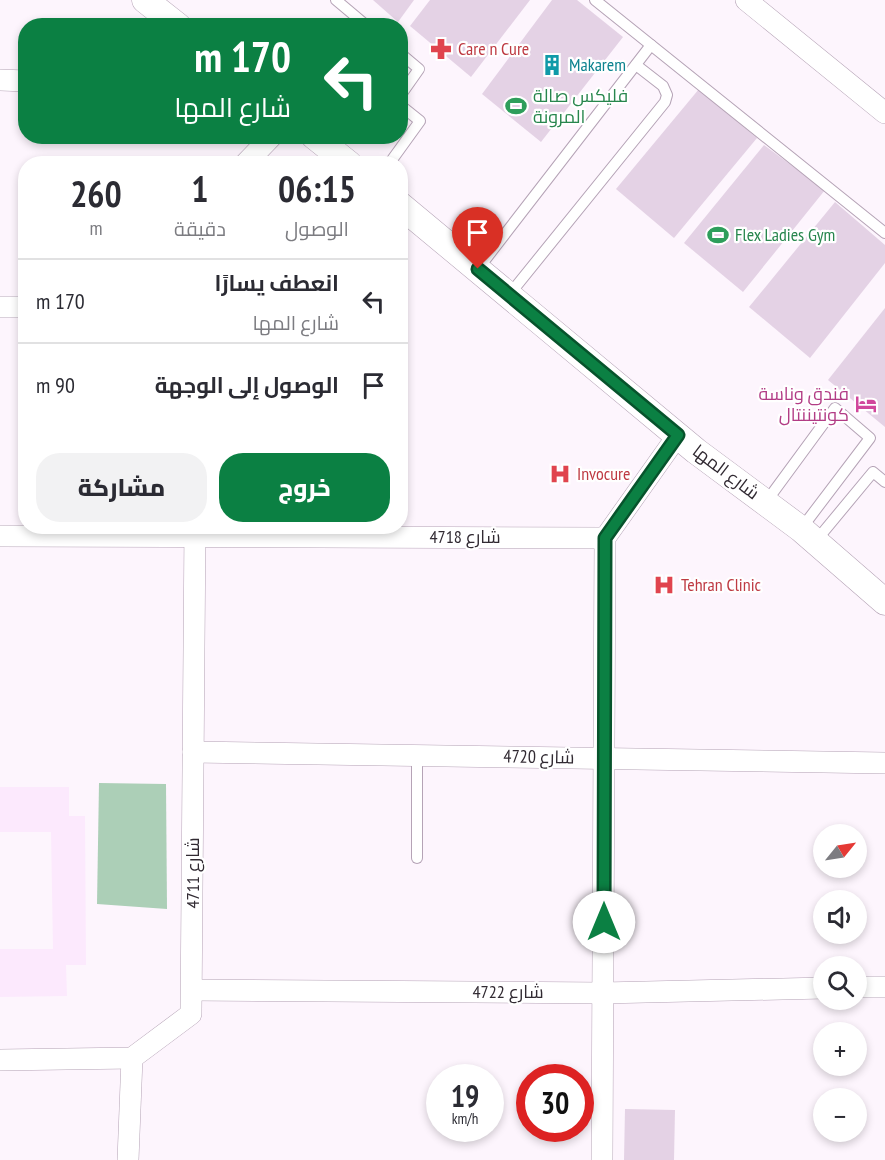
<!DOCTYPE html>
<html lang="ar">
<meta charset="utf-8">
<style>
body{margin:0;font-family:"PT Sans Narrow",Cairo,sans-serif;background:#f2f2f3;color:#2b2b33;direction:rtl;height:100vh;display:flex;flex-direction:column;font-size:22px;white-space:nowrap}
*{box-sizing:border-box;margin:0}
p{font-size:20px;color:#7c7c81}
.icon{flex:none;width:33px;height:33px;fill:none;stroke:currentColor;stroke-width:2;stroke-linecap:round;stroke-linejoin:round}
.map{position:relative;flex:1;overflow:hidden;direction:ltr}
.panel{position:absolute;left:18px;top:156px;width:390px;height:378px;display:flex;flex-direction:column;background:#fff;border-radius:24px;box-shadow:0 3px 9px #0003;direction:rtl}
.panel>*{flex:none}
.guide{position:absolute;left:18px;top:18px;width:390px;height:126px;border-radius:24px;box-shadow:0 3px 9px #0003;direction:rtl;background:#0b8043;color:#fff;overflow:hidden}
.needle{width:39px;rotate:60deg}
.fabs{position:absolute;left:813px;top:824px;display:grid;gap:12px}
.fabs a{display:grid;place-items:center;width:54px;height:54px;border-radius:50%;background:#fff;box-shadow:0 3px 9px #0003;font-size:30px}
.speed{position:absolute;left:426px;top:1064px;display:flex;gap:12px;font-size:30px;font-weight:700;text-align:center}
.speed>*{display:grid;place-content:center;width:78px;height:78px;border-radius:50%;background:#fff;box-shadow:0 3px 9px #0003;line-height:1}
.speed small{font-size:15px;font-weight:400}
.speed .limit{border:9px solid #d22;background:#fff;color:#111}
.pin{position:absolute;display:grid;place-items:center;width:51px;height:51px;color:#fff;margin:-62px -26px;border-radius:50% 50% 50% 0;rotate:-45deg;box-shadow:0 0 6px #0007}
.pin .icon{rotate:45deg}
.me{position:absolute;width:66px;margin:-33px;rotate:0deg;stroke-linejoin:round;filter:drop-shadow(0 0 4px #0008)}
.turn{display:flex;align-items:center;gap:21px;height:126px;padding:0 18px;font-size:27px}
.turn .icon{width:78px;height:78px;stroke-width:2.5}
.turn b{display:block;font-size:42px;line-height:51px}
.eta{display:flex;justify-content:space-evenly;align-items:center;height:102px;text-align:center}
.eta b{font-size:36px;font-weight:800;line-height:42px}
.primary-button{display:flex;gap:12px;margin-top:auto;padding:12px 18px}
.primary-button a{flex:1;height:69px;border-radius:24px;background:#0b8043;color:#fff;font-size:24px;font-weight:800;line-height:69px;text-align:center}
.primary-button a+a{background:#f2f2f3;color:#2b2b33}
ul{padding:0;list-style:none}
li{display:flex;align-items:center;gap:18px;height:84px;padding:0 18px;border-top:2px solid #e1e1e2}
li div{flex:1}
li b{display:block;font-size:22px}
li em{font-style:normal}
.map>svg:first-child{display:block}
.built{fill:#fce9fd}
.green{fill:#accfb7}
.building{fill:#e4d2e5}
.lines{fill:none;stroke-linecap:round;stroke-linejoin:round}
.service-casing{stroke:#b5a3b6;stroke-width:12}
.minor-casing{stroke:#b5a3b6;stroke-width:22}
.tertiary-casing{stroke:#b5a3b6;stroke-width:27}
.service{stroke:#fff;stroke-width:10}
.minor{stroke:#fff;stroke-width:21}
.tertiary{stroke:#fff;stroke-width:26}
.route-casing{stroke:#07532c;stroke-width:15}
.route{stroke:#0b8043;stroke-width:10}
.labels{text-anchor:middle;stroke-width:4.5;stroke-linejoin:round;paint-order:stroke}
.health-label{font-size:18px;fill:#be3a42;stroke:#fff;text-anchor:start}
.culture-label{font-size:18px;fill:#0d838f;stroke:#fff;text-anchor:start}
.leisure-label{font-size:18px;fill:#27864d;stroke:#fff;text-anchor:start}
.hotel-label{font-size:18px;fill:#b23c85;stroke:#fff;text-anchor:end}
.street-label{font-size:18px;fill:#312a32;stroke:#fff}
</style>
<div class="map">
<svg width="885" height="1160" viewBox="0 0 885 1160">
<rect width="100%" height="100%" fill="#fdf5fd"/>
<polygon class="built" points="0,787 69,787 69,816 85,816 86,965 66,965 67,996 0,997 0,949 53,949 51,832 0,832"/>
<polygon class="green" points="99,783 166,784 167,909 97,904"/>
<g class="building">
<polygon points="373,0 414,0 398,22"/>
<polygon points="430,0 530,0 471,77 410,26"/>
<polygon points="552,0 577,0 623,37 541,142 482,94"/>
<polygon points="699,89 757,138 674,238 616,189"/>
<polygon points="764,145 825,190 743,292 684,243"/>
<polygon points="835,202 885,245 885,263 810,358 749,307"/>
<polygon points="885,308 885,427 828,380"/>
<polygon points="625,1109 675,1110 674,1160 624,1160"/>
</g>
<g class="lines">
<defs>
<g id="service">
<polyline points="336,0 367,26"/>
<polyline points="595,0 885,233"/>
<polyline points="400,53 419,69 400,96"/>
<polyline points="389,164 420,121 400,105"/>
<polyline points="478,269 651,45"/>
<polyline points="509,295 665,102 667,95 663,86 636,65"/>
<polyline points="766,502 835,408 870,438 801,529"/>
<polyline points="815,542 873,472 885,482"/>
<polyline points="417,858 417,755"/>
</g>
<g id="minor">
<polyline points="746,0 885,113"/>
<polyline points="0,80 26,81"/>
<polyline points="245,164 272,136"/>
<polyline points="0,307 26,307"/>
<polyline points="0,536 605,538"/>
<polyline points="193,752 885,763"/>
<polyline points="856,987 885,987"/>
<polyline points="192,990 603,993 824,988"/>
<polyline points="0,1060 132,1058 191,1014 195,526"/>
<polyline points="128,1160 132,1058"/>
<polyline points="602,1160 605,538 678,435"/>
</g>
<g id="tertiary">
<polyline points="145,0 178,26"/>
<polyline points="314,136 349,164"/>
<polyline points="400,205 696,451 801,529 885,602"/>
</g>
</defs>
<use href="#service" class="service-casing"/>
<use href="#minor" class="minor-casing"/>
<use href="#tertiary" class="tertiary-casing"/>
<use href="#service" class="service"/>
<use href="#minor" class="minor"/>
<use href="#tertiary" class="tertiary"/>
</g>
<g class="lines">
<defs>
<polyline id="route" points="478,269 678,435 605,538 604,922"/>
</defs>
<use href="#route" class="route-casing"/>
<use href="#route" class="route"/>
</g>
<defs>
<symbol id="pharmacy-bare" viewBox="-9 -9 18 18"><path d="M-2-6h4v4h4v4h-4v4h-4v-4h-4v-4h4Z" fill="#e0444e" stroke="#fff" stroke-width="2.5" paint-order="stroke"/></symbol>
<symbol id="building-bare" viewBox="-9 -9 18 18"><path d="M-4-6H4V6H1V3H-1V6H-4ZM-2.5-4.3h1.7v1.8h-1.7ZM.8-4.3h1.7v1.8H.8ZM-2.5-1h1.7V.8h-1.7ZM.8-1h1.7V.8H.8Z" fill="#0f9aa8" stroke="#fff" stroke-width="2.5" paint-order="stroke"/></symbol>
<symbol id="stadium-bare" viewBox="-9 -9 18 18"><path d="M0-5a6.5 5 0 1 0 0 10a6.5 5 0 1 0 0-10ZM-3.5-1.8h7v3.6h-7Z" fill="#2e9e5b" stroke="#fff" stroke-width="2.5" paint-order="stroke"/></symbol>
<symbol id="hotel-bare" viewBox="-9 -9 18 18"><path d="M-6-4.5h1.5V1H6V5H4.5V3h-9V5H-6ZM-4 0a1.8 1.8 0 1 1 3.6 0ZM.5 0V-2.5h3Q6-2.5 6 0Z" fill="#d1479c" stroke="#fff" stroke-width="2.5" paint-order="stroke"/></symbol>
<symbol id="hospital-bare" viewBox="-9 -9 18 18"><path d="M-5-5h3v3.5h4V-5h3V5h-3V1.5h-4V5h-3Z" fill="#e0444e" stroke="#fff" stroke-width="2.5" paint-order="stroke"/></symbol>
</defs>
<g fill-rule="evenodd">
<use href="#pharmacy-bare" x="426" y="34" width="30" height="30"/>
<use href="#building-bare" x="537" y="50" width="30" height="30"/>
<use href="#stadium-bare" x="501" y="91" width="30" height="30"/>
<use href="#stadium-bare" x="703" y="220" width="30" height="30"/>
<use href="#hotel-bare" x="851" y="389" width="30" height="30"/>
<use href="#hospital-bare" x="545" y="459" width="30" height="30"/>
<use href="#hospital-bare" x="649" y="570" width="30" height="30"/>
</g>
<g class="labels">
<g class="health-label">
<text x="458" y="55">Care n Cure</text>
<text x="577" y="480">Invocure</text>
<text x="681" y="591">Tehran Clinic</text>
</g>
<g class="culture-label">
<text x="569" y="71">Makarem</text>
</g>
<g class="leisure-label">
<text x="533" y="102">فليكس صالة<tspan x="533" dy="21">المرونة</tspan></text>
<text x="735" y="241">Flex Ladies Gym</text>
</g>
<g class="hotel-label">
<text x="849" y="400">فندق وناسة<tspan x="849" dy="21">كونتيننتال</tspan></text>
</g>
<g class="street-label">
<text transform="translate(726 472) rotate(37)" y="6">شارع المها</text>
<text x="465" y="543">4718 شارع</text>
<text transform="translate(539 757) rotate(1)" y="6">4720 شارع</text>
<text transform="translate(193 873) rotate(-90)" y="6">4711 شارع</text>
<text x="508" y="998">شارع 4722</text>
</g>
</g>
</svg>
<div class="fabs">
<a><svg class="needle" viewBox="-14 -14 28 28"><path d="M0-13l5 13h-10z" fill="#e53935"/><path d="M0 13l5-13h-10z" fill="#7c7c81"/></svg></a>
<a><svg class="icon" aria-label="sound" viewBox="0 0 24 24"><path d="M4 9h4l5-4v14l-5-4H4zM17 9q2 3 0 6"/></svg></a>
<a><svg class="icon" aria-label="search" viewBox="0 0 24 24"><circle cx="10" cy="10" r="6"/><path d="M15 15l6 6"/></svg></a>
<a>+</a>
<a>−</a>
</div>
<div class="speed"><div>19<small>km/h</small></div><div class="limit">30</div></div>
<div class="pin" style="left:478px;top:269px;background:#d93025"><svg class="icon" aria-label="arrive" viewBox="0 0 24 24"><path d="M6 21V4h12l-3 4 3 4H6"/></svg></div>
<svg class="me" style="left:604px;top:922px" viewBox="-20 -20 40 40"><circle r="19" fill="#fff"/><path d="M0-13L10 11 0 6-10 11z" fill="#0b8043"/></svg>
<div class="guide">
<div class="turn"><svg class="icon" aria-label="left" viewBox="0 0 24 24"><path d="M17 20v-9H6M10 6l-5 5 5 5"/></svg><div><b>170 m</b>شارع المها</div></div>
</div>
<section class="panel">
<div class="eta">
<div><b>06:15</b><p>الوصول</p></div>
<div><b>1</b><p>دقيقة</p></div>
<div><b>260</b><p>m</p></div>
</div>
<ul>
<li><svg class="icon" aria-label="left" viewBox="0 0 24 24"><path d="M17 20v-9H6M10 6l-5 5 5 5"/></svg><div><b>انعطف يسارًا</b><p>شارع المها</p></div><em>170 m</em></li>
<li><svg class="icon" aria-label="arrive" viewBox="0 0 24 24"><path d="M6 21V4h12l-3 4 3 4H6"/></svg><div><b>الوصول إلى الوجهة</b></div><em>90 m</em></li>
</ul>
<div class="primary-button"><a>خروج</a><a>مشاركة</a></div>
</section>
</div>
